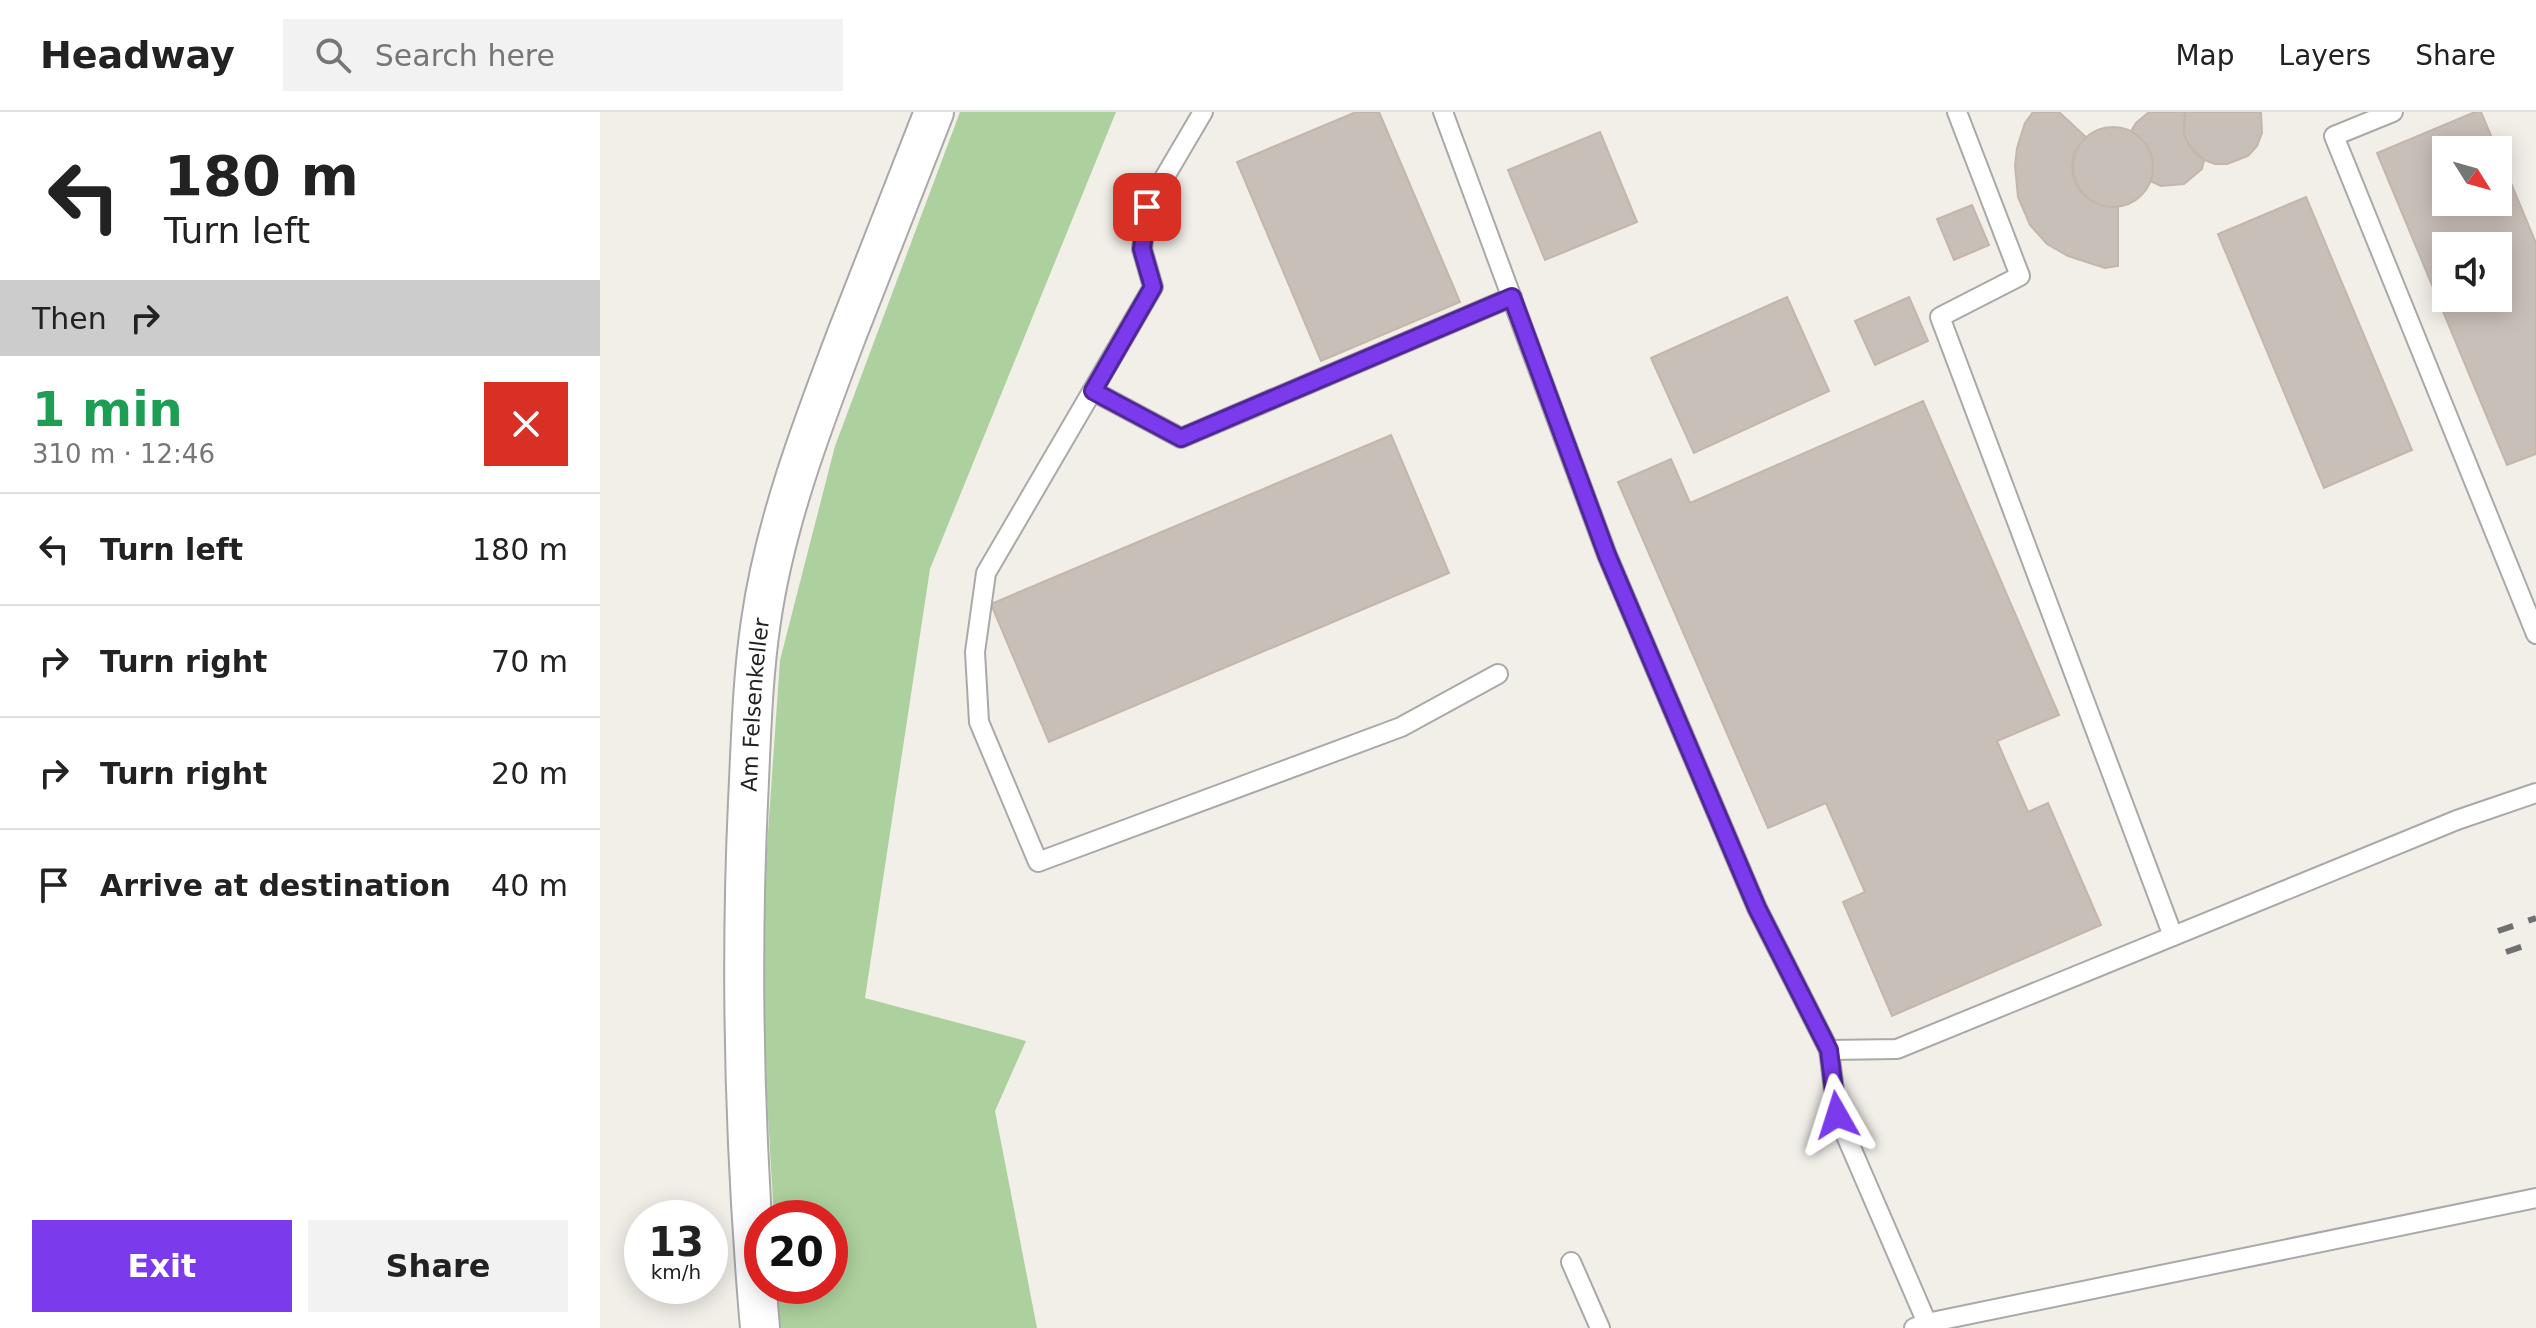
<!DOCTYPE html>
<meta charset="utf-8">
<style>
body{margin:0;font-family:"DejaVu Sans",sans-serif;background:#f2f2f2;color:#222;height:100vh;display:flex;flex-direction:column;font-size:30px;white-space:nowrap}
*{box-sizing:border-box;margin:0}
p{font-size:26px;color:#767676}
.icon{flex:none;width:44px;height:44px;fill:none;stroke:currentColor;stroke-width:2;stroke-linecap:round;stroke-linejoin:round}
.map{position:relative;flex:1;overflow:hidden}
.side{display:flex;flex-direction:column;background:#fff;width:600px}
.side>*{flex:none}
.hud{background:#fff;color:#222;overflow:hidden}
.needle{width:52px;rotate:127deg}
.buttons{position:absolute;left:1832px;top:24px;display:grid;gap:16px}
.buttons a{display:grid;place-items:center;width:80px;height:80px;border-radius:0px;background:#fff;box-shadow:0 4px 20px #0003;font-size:40px}
.speed{position:absolute;left:24px;top:1088px;display:flex;gap:16px;font-size:40px;font-weight:700;text-align:center}
.speed>*{display:grid;place-content:center;width:104px;height:104px;border-radius:50%;background:#fff;box-shadow:0 4px 20px #0003;line-height:1}
.speed small{font-size:20px;font-weight:400}
.speed .limit{border:12px solid #d22;background:#fff;color:#111}
.pin{position:absolute;display:grid;place-items:center;width:68px;height:68px;color:#fff;margin:-34px;border-radius:16px;box-shadow:0 4px 12px #0006}
.me{position:absolute;width:88px;margin:-44px;rotate:354deg;stroke-linejoin:round;filter:drop-shadow(0 0 6px #0008)}
.turn{display:flex;align-items:center;gap:28px;height:168px;padding:0 32px;font-size:36px}
.turn .icon{width:104px;height:104px;stroke-width:2.5}
.turn b{display:block;font-size:56px;line-height:68px}
.then{display:flex;align-items:center;height:76px;padding:0 32px;background:#0003;gap:16px;font-size:30px}
.round{display:grid;place-items:center;flex:none;width:84px;height:84px;border-radius:0px;background:#f2f2f2}
.head{display:flex;align-items:center;justify-content:space-between;height:136px;padding:0 32px}
h1{font-size:48px;font-weight:800;line-height:60px;color:#1e9e55}
.action{display:flex;gap:16px;margin-top:auto;padding:16px 32px}
.action a{flex:1;height:92px;border-radius:0px;background:#7c3aed;color:#fff;font-size:32px;font-weight:800;line-height:92px;text-align:center}
.action a+a{background:#f2f2f2;color:#222}
ul{padding:0;list-style:none}
li{display:flex;align-items:center;gap:24px;height:112px;padding:0 32px;border-top:2px solid #e0e0e0}
li div{flex:1}
li b{display:block;font-size:30px}
li em{font-style:normal}
header{display:flex;align-items:center;gap:48px;box-sizing:border-box;height:112px;padding:0 40px;background:#fff;border-bottom:2px solid #e0e0e0}
header strong{font-size:38px}
nav{display:flex;gap:44px;margin-inline-start:auto;font-size:28px}
.search{width:560px;height:72px;background:#f2f2f2;display:flex;align-items:center;gap:20px;box-sizing:border-box;padding:0 28px;border-radius:0px;color:#767676;font-size:30px}
main{display:flex;flex:1;min-height:0}
.map>svg:first-child{display:block}
.forest{fill:#add19e}
.building{fill:#c7bfb8;stroke:#c4b6ab;stroke-width:2;fill-rule:evenodd}
.lines{fill:none;stroke-linecap:round;stroke-linejoin:round}
.service-casing{stroke:#a9a9a9;stroke-width:22}
.minor-casing{stroke:#a9a9a9;stroke-width:42}
.service{stroke:#fff;stroke-width:18}
.minor{stroke:#fff;stroke-width:38}
.rail{stroke:#707070;stroke-width:6;stroke-dasharray:16 16;stroke-linecap:butt}
.route-casing{stroke:#51269a;stroke-width:20}
.route{stroke:#7c3aed;stroke-width:14}
.labels{text-anchor:middle;stroke-width:6;stroke-linejoin:round;paint-order:stroke}
.street-label{font-size:22px;fill:#222;stroke:#fff}
</style>
<header>
<strong>Headway</strong>
<div class="search"><svg class="icon" aria-label="search" viewBox="0 0 24 24"><circle cx="10" cy="10" r="6"/><path d="M15 15l6 6"/></svg>Search here</div>
<nav><a>Map</a><a>Layers</a><a>Share</a></nav>
</header>
<main>
<section class="side">
<div class="hud">
<div class="turn"><svg class="icon" aria-label="left" viewBox="0 0 24 24"><path d="M17 20v-9H6M10 6l-5 5 5 5"/></svg><div><b>180 m</b>Turn left</div></div>
<div class="then">Then<svg class="icon" aria-label="right" viewBox="0 0 24 24"><path d="M7 20v-9h11M14 6l5 5-5 5"/></svg></div>
</div>
<div class="head"><div><h1>1 min</h1><p>310 m · 12:46</p></div><a class="round" style="background:#d93025;color:#fff"><svg class="icon" aria-label="close" viewBox="0 0 24 24"><path d="M6 6l12 12M18 6L6 18"/></svg></a></div>
<ul>
<li><svg class="icon" aria-label="left" viewBox="0 0 24 24"><path d="M17 20v-9H6M10 6l-5 5 5 5"/></svg><div><b>Turn left</b></div><em>180 m</em></li>
<li><svg class="icon" aria-label="right" viewBox="0 0 24 24"><path d="M7 20v-9h11M14 6l5 5-5 5"/></svg><div><b>Turn right</b></div><em>70 m</em></li>
<li><svg class="icon" aria-label="right" viewBox="0 0 24 24"><path d="M7 20v-9h11M14 6l5 5-5 5"/></svg><div><b>Turn right</b></div><em>20 m</em></li>
<li><svg class="icon" aria-label="arrive" viewBox="0 0 24 24"><path d="M6 21V4h12l-3 4 3 4H6"/></svg><div><b>Arrive at destination</b></div><em>40 m</em></li>
</ul>
<div class="action"><a>Exit</a><a>Share</a></div>
</section>
<div class="map">
<svg width="1936" height="1216" viewBox="0 0 1936 1216">
<rect width="100%" height="100%" fill="#f2efe9"/>
<polygon class="forest" points="360,0 516,0 330,457 265,886 426,929 395,999 437,1216 180,1216 178,1174 230,1174 230,1106 174,1106 159,850 180,548 235,334"/>
<g class="building">
<polygon points="756,0 779,0 860,190 721,249 637,50"/>
<polygon points="1433,0 1459,0 1486,25 1474,41 1472,55 1474,68 1481,80 1491,89 1504,94 1518,95 1518,154 1505,156 1468,144 1447,132 1430,113 1418,85 1415,54 1417,36 1425,11"/>
<polygon points="1549,0 1585,0 1584,21 1595,41 1604,48 1602,57 1584,72 1561,74 1550,69 1553,55 1548,35 1531,19 1536,11"/>
<polygon points="1585,0 1661,0 1662,21 1657,34 1648,44 1627,52 1615,52 1604,48 1588,32 1584,21"/>
<path d="M1875 0H1881L1897 38H1846V90H1898V40L1936 131V342L1907 353 1777 41ZM1846 134H1898V186H1846Z"/>
<circle cx="1513" cy="55" r="40"/>
<polygon points="1000,20 1037,110 945,148 908,58"/>
<polygon points="1706,85 1812,338 1724,376 1618,122"/>
<polygon points="1372,93 1389,133 1354,148 1337,107"/>
<polygon points="1187,185 1229,279 1094,341 1051,246"/>
<polygon points="1309,185 1328,229 1275,253 1255,209"/>
<polygon points="1323,289 1459,603 1397,629 1428,700 1448,691 1501,813 1292,904 1243,790 1265,780 1226,691 1168,716 1018,370 1071,347 1090,391"/>
<polygon points="791,323 849,461 449,630 391,492"/>
</g>
<g class="lines">
<defs>
<g id="service">
<polyline points="603,0 547,95 542,137 553,175 386,461 375,540 379,610 438,750 801,615 898,562"/>
<polyline points="843,0 1007,443 1157,796 1229,938 1237,1003 1327,1211 1314,1216"/>
<polyline points="1357,0 1420,164 1340,205 1573,824"/>
<polyline points="1793,0 1734,24 1936,522"/>
<polyline points="493,279 581,326 912,185"/>
<polyline points="1229,938 1297,937 1857,708 1936,681"/>
<polyline points="971,1150 1000,1216"/>
<polyline points="1327,1211 1936,1086"/>
</g>
<g id="minor">
<path id="s1" d="M160 1216C145 1042 140 865 148 690 151 630 152 569 161 509 175 411 212 314 247 222 276 148 305 74 334 0"/>
</g>
</defs>
<use href="#service" class="service-casing"/>
<use href="#minor" class="minor-casing"/>
<use href="#service" class="service"/>
<use href="#minor" class="minor"/>
<g class="rail">
<polyline points="1898,819 1936,806"/>
<polyline points="1906,840 1936,830"/>
</g>
</g>
<g class="lines">
<defs>
<polyline id="route" points="547,95 542,137 553,175 493,279 581,326 912,185 1007,443 1157,796 1229,938 1237,1003"/>
</defs>
<use href="#route" class="route-casing"/>
<use href="#route" class="route"/>
</g>
<g class="labels">
<g class="street-label">
<text dy="8" stroke="none"><textPath href="#s1" startOffset="624">Am Felsenkeller</textPath></text>
</g>
</g>
</svg>
<div class="buttons">
<a><svg class="needle" viewBox="-14 -14 28 28"><path d="M0-13l5 13h-10z" fill="#e53935"/><path d="M0 13l5-13h-10z" fill="#767676"/></svg></a>
<a><svg class="icon" aria-label="sound" viewBox="0 0 24 24"><path d="M4 9h4l5-4v14l-5-4H4zM17 9q2 3 0 6"/></svg></a>
</div>
<div class="speed"><div>13<small>km/h</small></div><div class="limit">20</div></div>
<div class="pin" style="left:547px;top:95px;background:#d93025"><svg class="icon" aria-label="arrive" viewBox="0 0 24 24"><path d="M6 21V4h12l-3 4 3 4H6"/></svg></div>
<svg class="me" style="left:1237px;top:1003px" viewBox="-20 -20 40 40"><path d="M0-17L14 15 0 8-14 15z" fill="#7c3aed" stroke="#fff" stroke-width="4"/></svg>
</div>
</main>
